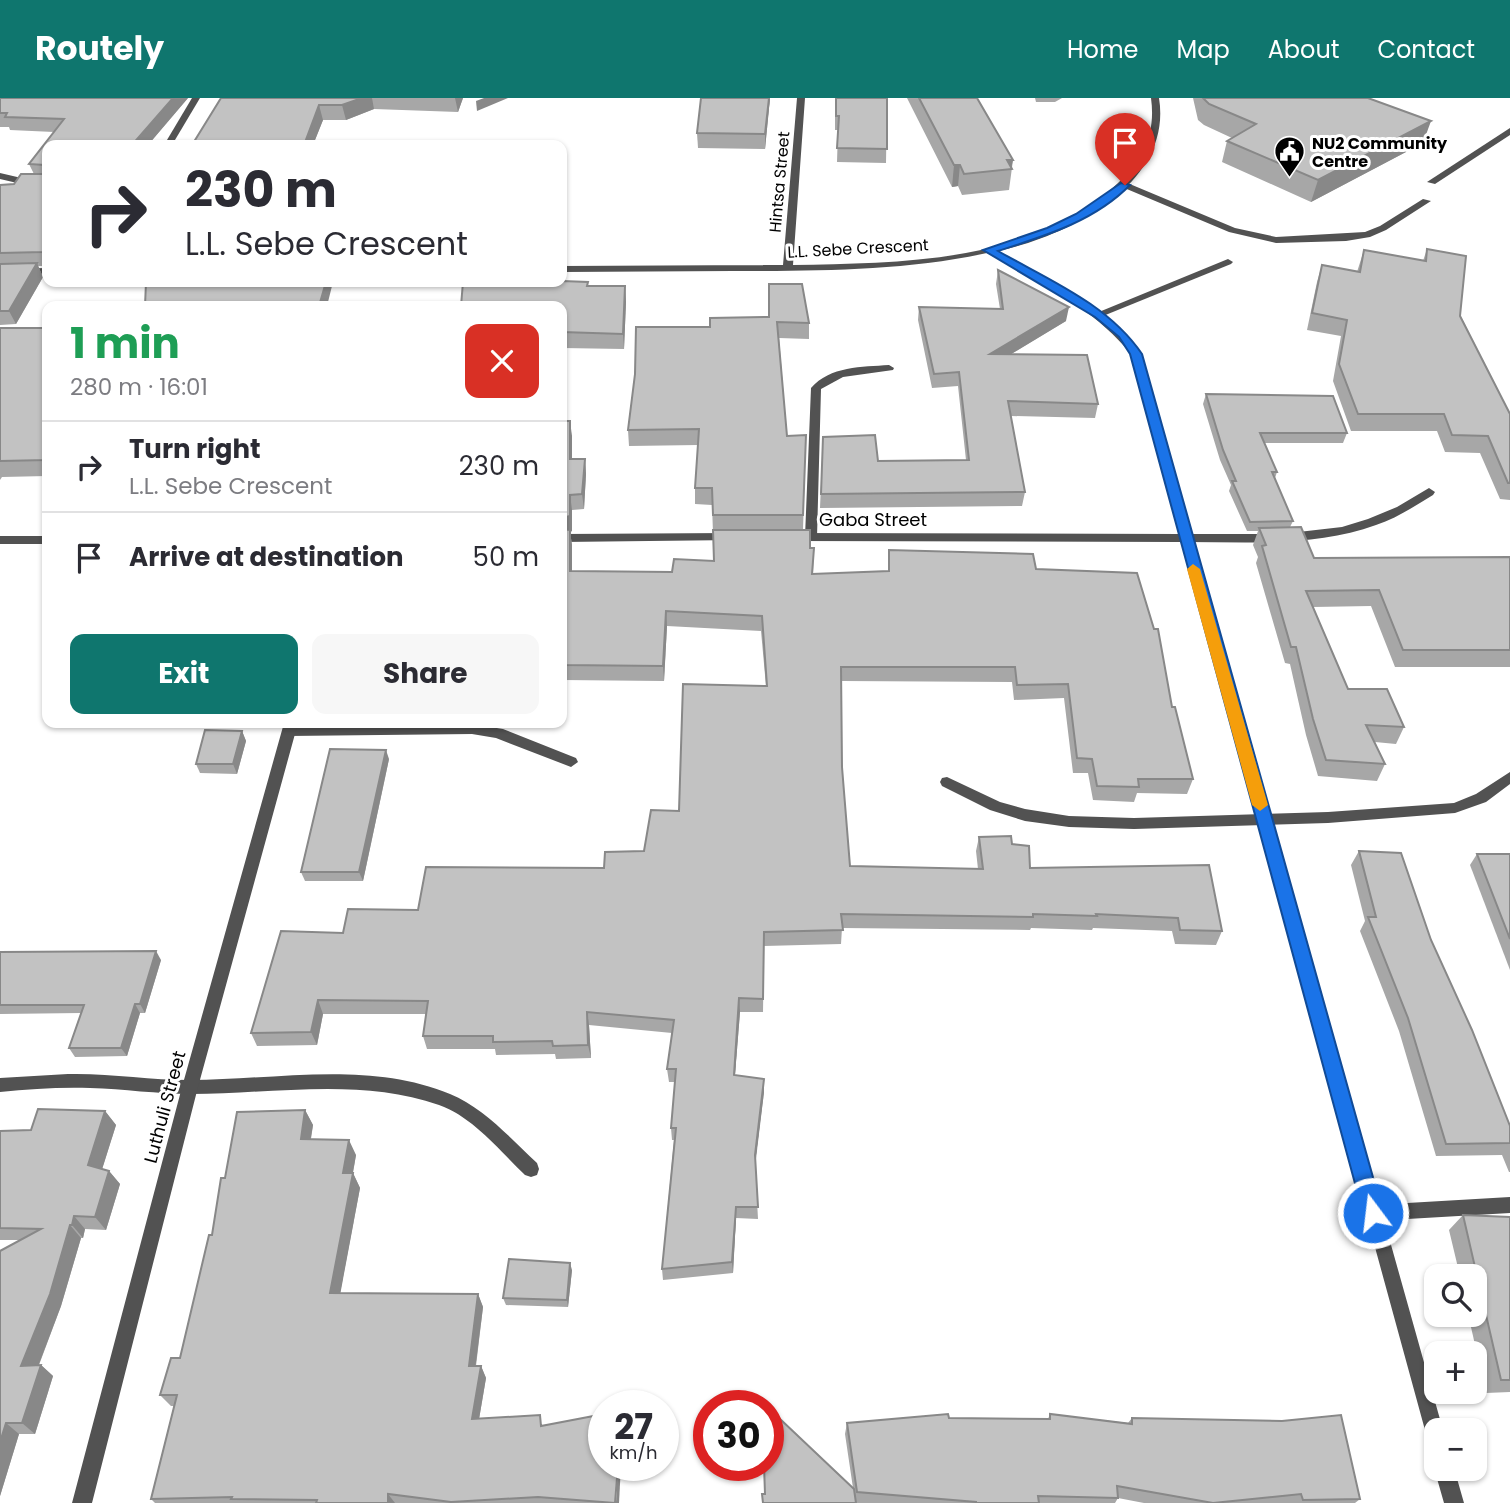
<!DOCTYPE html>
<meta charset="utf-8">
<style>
body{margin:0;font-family:Poppins,sans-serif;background:#f7f7f7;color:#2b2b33;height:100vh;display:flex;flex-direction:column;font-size:26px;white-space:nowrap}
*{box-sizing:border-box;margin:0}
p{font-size:23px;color:#7c7c81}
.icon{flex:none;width:38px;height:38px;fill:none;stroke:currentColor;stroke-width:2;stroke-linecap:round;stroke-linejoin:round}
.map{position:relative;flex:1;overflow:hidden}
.drawer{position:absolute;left:42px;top:203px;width:525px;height:427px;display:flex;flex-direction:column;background:#fff;border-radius:14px;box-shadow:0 2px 5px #0004}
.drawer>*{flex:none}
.hud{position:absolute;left:42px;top:42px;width:525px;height:147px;border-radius:14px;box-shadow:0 2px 5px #0004;background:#fff;color:#2b2b33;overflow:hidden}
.fabs{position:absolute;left:1424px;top:1166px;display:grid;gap:14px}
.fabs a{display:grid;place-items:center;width:63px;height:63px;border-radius:14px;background:#fff;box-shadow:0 2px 5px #0004;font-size:35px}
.speed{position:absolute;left:588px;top:1292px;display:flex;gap:14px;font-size:35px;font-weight:700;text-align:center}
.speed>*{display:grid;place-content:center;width:91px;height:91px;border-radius:50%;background:#fff;box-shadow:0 2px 5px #0004;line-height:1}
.speed small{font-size:18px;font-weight:400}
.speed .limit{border:10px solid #d22;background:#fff;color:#111}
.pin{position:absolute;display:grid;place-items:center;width:60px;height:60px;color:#fff;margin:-72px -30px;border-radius:50% 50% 50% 0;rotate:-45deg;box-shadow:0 0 7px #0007}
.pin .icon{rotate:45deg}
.me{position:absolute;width:77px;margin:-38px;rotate:345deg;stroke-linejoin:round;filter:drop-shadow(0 0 5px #0008)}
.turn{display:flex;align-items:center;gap:24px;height:147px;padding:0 28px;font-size:32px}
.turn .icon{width:91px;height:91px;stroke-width:2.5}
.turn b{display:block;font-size:49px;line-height:60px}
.round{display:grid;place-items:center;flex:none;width:74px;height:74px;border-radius:14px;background:#f7f7f7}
.overview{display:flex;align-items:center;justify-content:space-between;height:119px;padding:0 28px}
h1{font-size:42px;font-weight:700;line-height:52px;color:#1e9e55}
.primary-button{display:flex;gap:14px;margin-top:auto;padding:14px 28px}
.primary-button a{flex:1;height:80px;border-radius:14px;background:#0f766e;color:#fff;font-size:28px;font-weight:700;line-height:80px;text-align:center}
.primary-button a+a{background:#f7f7f7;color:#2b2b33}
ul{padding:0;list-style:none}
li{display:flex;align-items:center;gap:21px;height:91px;padding:0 28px;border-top:2px solid #e1e1e2}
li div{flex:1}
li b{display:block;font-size:26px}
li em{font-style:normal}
header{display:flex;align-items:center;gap:42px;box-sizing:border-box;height:98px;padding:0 35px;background:#0f766e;color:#fff}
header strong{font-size:33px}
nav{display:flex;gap:38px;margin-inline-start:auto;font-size:24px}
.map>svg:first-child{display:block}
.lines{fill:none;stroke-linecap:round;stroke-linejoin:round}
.lane{fill:#525252;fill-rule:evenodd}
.street{fill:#525252;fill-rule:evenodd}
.wall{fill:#a7a7a7}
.shaded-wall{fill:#888}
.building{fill:#c2c2c2;stroke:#888;stroke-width:2}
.route{fill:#1a73e8;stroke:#114b97;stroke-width:2}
.slow{fill:#f59e0b}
.labels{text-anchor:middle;stroke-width:6;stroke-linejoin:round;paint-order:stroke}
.far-poi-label{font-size:16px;font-weight:bold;fill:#000;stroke:#fff;text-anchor:start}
.far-street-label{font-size:16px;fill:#000;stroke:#fff}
.street-label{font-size:18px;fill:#000;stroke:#fff}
</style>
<header>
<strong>Routely</strong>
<nav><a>Home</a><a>Map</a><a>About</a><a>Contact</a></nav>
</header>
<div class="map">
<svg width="1510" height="1405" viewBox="0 0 1510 1405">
<rect width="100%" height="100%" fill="#fff"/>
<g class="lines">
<g class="lane">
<polygon points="1510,30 1510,37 1435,86 1427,84"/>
<polygon points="0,75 30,82 47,82 47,88 30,88 0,81"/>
<polygon points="1125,84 1235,130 1276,139 1365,134 1380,128 1423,101 1431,103 1386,132 1370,139 1346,143 1276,145 1229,134 1122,89 1122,85"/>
<polygon points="1228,161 1233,164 1231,166 1103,218 1095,218 1094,216"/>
<path d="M889 267 894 270 893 272 843 279 821 291 817 439 815 442H807L805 439 811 290C830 268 862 269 889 267Z"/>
<path d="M1429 390 1435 394 1433 397C1415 408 1397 420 1376 427 1316 449 1249 444 1185 444L1179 440 1185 436H1281L1342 429 1368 421 1397 409Z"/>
<polygon points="472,626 503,631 576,660 578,664 571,669 496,640 472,636 289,638 282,633 289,628"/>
<polygon points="1510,674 1510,686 1486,704 1455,715 1328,725 1134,731 1069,729 1025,723 990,712 942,688 940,684 942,680 947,679 1000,704 1025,711 1069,718 1134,720 1328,714 1454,705 1476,696"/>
<path d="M68 976C109 975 149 982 190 982 275 982 369 962 450 996 484 1010 510 1040 537 1065L539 1071 537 1077 531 1079 525 1077C499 1052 473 1019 439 1007 360 979 272 996 191 996 157 996 124 991 90 990 60 989 30 991 0 994V980Z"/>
<polygon points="1510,1099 1510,1115 1373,1123 1367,1121 1364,1115 1367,1109 1373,1107"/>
</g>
<g class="street">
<polygon points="192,0 200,0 172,47 164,47"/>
<path d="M797 0H805L793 167C902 165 1034 165 1118 85 1143 61 1156 36 1151 0H1159C1173 86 1068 138 998 153 1050 182 1105 207 1141 256L1443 1332H1437V1352L1430 1350 1428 1343 1182 444 791 443 785 439 791 435 1180 436 1131 256C1093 209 1039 184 987 155 904 173 818 173 733 173 676 173 619 174 562 174V168L783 167Z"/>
<polygon points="47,170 47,176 0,177 0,171"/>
<polygon points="732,435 738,439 736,442 562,444 562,436"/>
<rect x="0" y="438" width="47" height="8"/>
<polygon points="284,625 298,625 198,989 92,1405 72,1405 182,989"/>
<polygon points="1437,1364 1437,1370 1454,1370 1464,1405 1444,1405 1434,1370"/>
</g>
</g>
<g class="wall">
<polygon points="0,0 188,0 148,47 47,47 47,168 38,168 43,179 16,226 0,227 0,87 14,86 34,76 29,66 54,34 10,32 9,29 0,29"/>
<polygon points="221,0 463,0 458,14 374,11 346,22 323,22 313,47 192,47"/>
<polygon points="701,0 770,0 765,51 698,50 697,35"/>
<polygon points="835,0 887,0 886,65 837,64 838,32 835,32"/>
<polygon points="907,0 977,0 1013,62 1009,92 962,97 958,88 952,89"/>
<polygon points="1035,0 1062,0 1055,4 1036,4"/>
<polygon points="1193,0 1368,0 1423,45 1311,104 1222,64 1227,43 1232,40 1204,27 1198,22"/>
<polygon points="1427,151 1510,316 1510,402 1500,401 1480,355 1445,354 1437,333 1351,333 1333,283 1341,238 1307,232 1317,184 1322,167 1357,174 1364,152 1423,163"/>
<polygon points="998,172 1066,223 1011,256 1098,306 1095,320 1011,318 1025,394 1022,408 820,410 823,339 878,363 966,362 958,288 932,290 918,222 919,209 1000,211 996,186"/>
<polygon points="588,184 588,188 625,188 626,204 624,251 562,250 562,208"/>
<polygon points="710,220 809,225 809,241 779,240 787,338 806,337 803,432 810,450 814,450 813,476 888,473 889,452 1036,471 1172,609 1193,681 1187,696 1137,695 1134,704 1093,702 1088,675 1073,675 1064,600 1014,602 1012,584 842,583 842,669 850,768 978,771 976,753 979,739 1012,746 1030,770 1222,833 1216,847 1175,846 1172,833 1093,830 1092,832 1031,830 1030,832 842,830 841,846 764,848 763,914 740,914 735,977 764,994 755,1065 758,1121 736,1120 733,1175 663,1182 662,1171 674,1042 672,1042 671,1030 675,984 669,984 667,971 672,935 589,927 591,960 556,961 555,956 496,957 495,951 427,951 423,938 426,916 323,916 317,947 257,948 251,935 343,835 418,812 604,770 644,753 679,713 766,588 761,533 667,528 664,583 562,582 562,323 572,338 572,361 585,361 586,376 584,411 572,412 572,433 570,434 572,447 572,473 672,474 714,463 712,407 695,406 695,390 698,347 629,348 628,332 710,229"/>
<polygon points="0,230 47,230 47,378 2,379 0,382"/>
<polygon points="1206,296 1347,335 1343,345 1264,345 1277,374 1275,380 1293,423 1290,429 1314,460 1509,459 1510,458 1510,569 1395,569 1371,508 1313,509 1348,591 1404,629 1396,646 1375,644 1385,666 1377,683 1318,678 1306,637 1290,566 1285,565 1256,465 1258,459 1253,447 1258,433 1247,433 1229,393 1231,387 1220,362 1203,306"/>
<polygon points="242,633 246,643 237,676 200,675 196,666"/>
<polygon points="389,661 363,783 305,783 301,774"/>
<polygon points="1359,753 1431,842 1510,1028 1510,1074 1509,1074 1502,1057 1436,1058 1399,933 1360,833 1365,823 1351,767"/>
<polygon points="1477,756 1510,756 1510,872 1470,767"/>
<polygon points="0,854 161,862 145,915 140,915 127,958 75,959 69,950 81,915 0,916"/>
<polygon points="305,1012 313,1027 311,1041 356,1057 353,1075 360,1090 340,1195 478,1196 483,1209 476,1268 481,1268 486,1280 479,1321 544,1327 619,1405 155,1405 151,1401 174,1308 171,1308 160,1297 180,1260 212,1137 225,1080"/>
<polygon points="105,1013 116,1027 102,1071 109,1073 120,1086 106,1132 85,1131 83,1140 81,1140 61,1208 39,1267 41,1267 53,1278 35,1336 19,1336 0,1398 0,1153 19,1142 0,1142 0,1033 31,1032"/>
<polygon points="1463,1117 1510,1119 1510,1294 1486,1295 1468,1216 1475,1216 1475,1178 1460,1178 1449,1132"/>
<polygon points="572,1172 568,1209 506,1207 503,1200"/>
<polygon points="1050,1316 1128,1325 1132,1320 1360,1401 1355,1405 1144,1405 1118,1400 1115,1405 762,1405 762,1396 853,1390 845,1336 847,1325 949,1320 1048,1321"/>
</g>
<g class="shaded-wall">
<polygon points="173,0 188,0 148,47 132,47"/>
<polygon points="362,0 372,0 374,11 346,22 342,7"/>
<polygon points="455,0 463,0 458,14"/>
<polygon points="484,0 508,0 477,13 476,3"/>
<polygon points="769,0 770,0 765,51 765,36"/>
<polygon points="319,7 323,22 313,47 304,47"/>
<polygon points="1431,23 1423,45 1311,104 1318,82"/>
<polygon points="1007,62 1013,62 1011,71"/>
<polygon points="954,67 960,67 958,88 952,89"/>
<polygon points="47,147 47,164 43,154"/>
<polygon points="37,165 43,179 16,226 9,213"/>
<polygon points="326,184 333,184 327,208 319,208"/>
<polygon points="625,188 626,204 624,251 623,236"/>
<polygon points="1069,209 1066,223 988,270 990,256"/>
<polygon points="570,323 572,338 572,376 570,361"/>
<polygon points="585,361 586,376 584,411 582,396"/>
<polygon points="570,397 572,412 572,433 570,434 572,447 572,488 562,436 562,420"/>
<polygon points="666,513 667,528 664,583 663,568"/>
<polygon points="242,633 246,643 237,676 233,666"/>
<polygon points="386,652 389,661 363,783 359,774"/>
<polygon points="156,853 161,862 145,915 140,906"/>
<polygon points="739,900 740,914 734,989 734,977"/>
<polygon points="318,902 323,916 317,947 311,934"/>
<polygon points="135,906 140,915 127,958 121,950"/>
<polygon points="587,914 589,927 591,960 588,947"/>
<polygon points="764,981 764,994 755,1069 755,1057"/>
<polygon points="305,1012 313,1027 308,1056 301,1041"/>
<polygon points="105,1013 116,1027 99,1081 88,1067"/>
<polygon points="349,1042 356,1057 350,1090 343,1075"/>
<polygon points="109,1073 120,1086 106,1132 95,1119"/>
<polygon points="353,1075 360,1090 338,1208 330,1195"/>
<polygon points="736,1109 736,1120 733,1175 732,1164"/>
<polygon points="74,1118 85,1131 83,1140 72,1127"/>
<polygon points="70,1127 81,1140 61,1208 34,1279 21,1268"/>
<polygon points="570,1165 572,1172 568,1209 567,1202"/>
<polygon points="478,1196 483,1209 474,1280 469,1268"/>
<polygon points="41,1267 53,1278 35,1336 22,1325"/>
<polygon points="481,1268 486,1280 477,1333 472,1321"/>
<polygon points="6,1325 19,1336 0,1398 0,1344"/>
<polygon points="618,1367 621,1367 619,1405 616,1405"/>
<polygon points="388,1396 395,1405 388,1405"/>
</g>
<g class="building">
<polygon points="0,0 173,0 132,47 47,47 47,147 43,154 0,155 0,87 14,86 21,76 44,76 44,67 29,66 64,21 5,19 7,15 0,15"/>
<polygon points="221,0 362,0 342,7 319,7 304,47 192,47"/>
<polygon points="701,0 769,0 765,36 697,35"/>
<polygon points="836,0 887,0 887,51 837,50 839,18 836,18"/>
<polygon points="919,0 977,0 1013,62 1007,62 1012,71 964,76 960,67 954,67"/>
<polygon points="1203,0 1368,0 1431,23 1318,82 1227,43 1256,26 1209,6"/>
<polygon points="1427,151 1466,158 1460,218 1510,316 1510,385 1508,385 1488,338 1452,337 1444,316 1358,316 1339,266 1347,222 1312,215 1322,167 1360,174 1364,152 1426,163"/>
<polygon points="37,165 9,213 0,213 0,166"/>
<polygon points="998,172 1069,209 990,256 1087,257 1098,306 1008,303 1025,394 821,396 823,339 875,337 878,363 969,362 959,274 934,276 919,209 1003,211"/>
<polygon points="562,183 588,184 587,188 625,188 623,236 562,234 562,208 461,208 463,184 562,184"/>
<polygon points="146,184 326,184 319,208 143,208 145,208"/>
<polygon points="769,186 802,186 809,225 777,224 787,338 806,337 803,417 713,417 712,390 695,390 699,331 628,332 635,276 636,229 710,229 710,220 769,219"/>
<polygon points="0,230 47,230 47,362 0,363"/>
<polygon points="1206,296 1333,298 1347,335 1260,335 1277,374 1272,374 1293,423 1250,424 1232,383 1236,383 1223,352"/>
<polygon points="562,323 570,323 570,361 585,361 582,396 570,397 570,418 562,420"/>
<polygon points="1301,429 1314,460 1510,459 1510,552 1403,552 1379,492 1306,493 1348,591 1387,591 1404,629 1366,627 1385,666 1326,662 1313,621 1296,549 1291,549 1262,448 1266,447 1259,430"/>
<polygon points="562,431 570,432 570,473 672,474 674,461 714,463 713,432 810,432 810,450 814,450 812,476 889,473 889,452 1033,456 1036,471 1137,475 1154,531 1158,531 1172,609 1175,609 1193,681 1138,681 1139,689 1097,688 1092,661 1077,660 1068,586 1017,587 1015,569 841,569 842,669 850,768 983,771 979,739 1011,738 1012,746 1029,748 1030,770 1209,767 1222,833 1180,832 1178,820 1096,816 1097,818 1033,816 1033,819 841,816 843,832 764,834 763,901 739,900 734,977 764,981 755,1057 758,1109 736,1109 732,1164 662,1171 676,1030 671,1030 676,971 667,971 674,922 587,914 588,947 553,948 552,943 493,944 493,938 423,938 428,903 318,902 311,934 251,935 281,833 343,835 348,811 418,812 426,769 604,770 605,754 644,753 651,712 679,713 683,586 767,588 762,518 666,513 663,568 562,567"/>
<polygon points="205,632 242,633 233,666 196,666"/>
<polygon points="330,651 386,652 359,774 301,774"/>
<polygon points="1359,753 1401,755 1431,842 1472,932 1510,1028 1510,1045 1446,1046 1408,920 1368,819 1376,819"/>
<polygon points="1477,756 1510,756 1510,841"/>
<polygon points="156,853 140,906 135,906 121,950 69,950 84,907 0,907 0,854"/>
<polygon points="38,1011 105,1013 88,1067 109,1073 95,1119 74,1118 72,1127 70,1127 50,1196 21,1268 41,1267 22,1325 6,1325 0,1344 0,1153 41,1131 0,1130 0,1033 31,1032"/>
<polygon points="305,1012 301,1041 349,1042 343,1075 353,1075 330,1195 478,1196 469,1268 481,1268 472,1321 540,1317 541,1328 604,1316 604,1367 618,1367 615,1405 538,1399 451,1404 388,1396 388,1405 316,1405 317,1402 231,1401 232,1399 151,1401 177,1297 160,1297 171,1260 180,1260 209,1137 212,1137 221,1080 225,1080 237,1014"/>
<polygon points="1463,1117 1510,1119 1510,1282 1501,1282"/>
<polygon points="509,1161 570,1165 567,1202 503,1200"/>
<polygon points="948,1316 949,1320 1050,1321 1050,1316 1132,1326 1132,1320 1282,1323 1341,1317 1360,1401 1303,1402 1301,1396 1213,1405 1117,1388 1118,1400 1038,1398 1039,1405 976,1405 976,1404 857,1394 847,1325"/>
<polygon points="779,1320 854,1391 856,1405 763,1405 762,1396 765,1396 764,1367 768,1367 768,1333"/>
</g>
<path class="route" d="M1121 85 1130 87C1095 123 1045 138 998 153 1049 182 1108 206 1142 256L1383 1115 1380 1121 1373 1124 1366 1121 1363 1115 1130 256 1119 239 1095 219 983 152 1047 130 1076 116Z"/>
<polygon class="slow" points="1193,466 1200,471 1268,707 1260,713 1252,707 1187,471"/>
<defs>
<symbol id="civic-pin" viewBox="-11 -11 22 30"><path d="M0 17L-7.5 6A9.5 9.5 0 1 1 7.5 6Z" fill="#000" stroke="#fff"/><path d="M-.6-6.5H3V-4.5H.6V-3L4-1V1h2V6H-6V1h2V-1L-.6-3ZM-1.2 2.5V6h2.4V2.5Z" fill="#fff"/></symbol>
</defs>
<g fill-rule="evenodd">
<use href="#civic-pin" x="1272" y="36" width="35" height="47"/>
</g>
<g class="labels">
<g class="far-poi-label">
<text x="1312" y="51">NU2 Community<tspan x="1312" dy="18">Centre</tspan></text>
</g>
<g class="far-street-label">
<text transform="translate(779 84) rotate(-85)" y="6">Hintsa Street</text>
<text transform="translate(858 150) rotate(-3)" y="6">L.L. Sebe Crescent</text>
</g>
<g class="street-label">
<text x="873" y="428">Gaba Street</text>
<text transform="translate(165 1009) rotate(-75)" y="6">Luthuli Street</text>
</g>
</g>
</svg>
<div class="fabs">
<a><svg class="icon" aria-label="search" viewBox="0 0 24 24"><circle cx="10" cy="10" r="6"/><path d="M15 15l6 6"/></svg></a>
<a>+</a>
<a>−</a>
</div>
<div class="speed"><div>27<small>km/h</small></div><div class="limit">30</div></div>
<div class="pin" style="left:1125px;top:87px;background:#d93025"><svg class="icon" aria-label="arrive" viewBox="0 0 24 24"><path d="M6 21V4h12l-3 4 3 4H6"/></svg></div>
<svg class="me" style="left:1373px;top:1115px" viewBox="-20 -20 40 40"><circle r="17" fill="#1a73e8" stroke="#fff" stroke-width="3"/><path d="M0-11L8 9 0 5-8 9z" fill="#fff"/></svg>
<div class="hud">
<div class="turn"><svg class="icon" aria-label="right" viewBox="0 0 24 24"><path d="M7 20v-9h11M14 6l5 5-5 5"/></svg><div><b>230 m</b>L.L. Sebe Crescent</div></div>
</div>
<section class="drawer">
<div class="overview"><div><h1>1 min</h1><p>280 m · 16:01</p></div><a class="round" style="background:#d93025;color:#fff"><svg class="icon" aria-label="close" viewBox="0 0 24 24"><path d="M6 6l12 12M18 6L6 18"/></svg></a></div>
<ul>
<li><svg class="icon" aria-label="right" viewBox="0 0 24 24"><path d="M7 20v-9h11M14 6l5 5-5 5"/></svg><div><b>Turn right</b><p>L.L. Sebe Crescent</p></div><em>230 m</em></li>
<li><svg class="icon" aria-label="arrive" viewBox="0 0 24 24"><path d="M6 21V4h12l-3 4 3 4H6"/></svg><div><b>Arrive at destination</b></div><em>50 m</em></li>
</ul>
<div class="primary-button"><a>Exit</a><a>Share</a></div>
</section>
</div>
